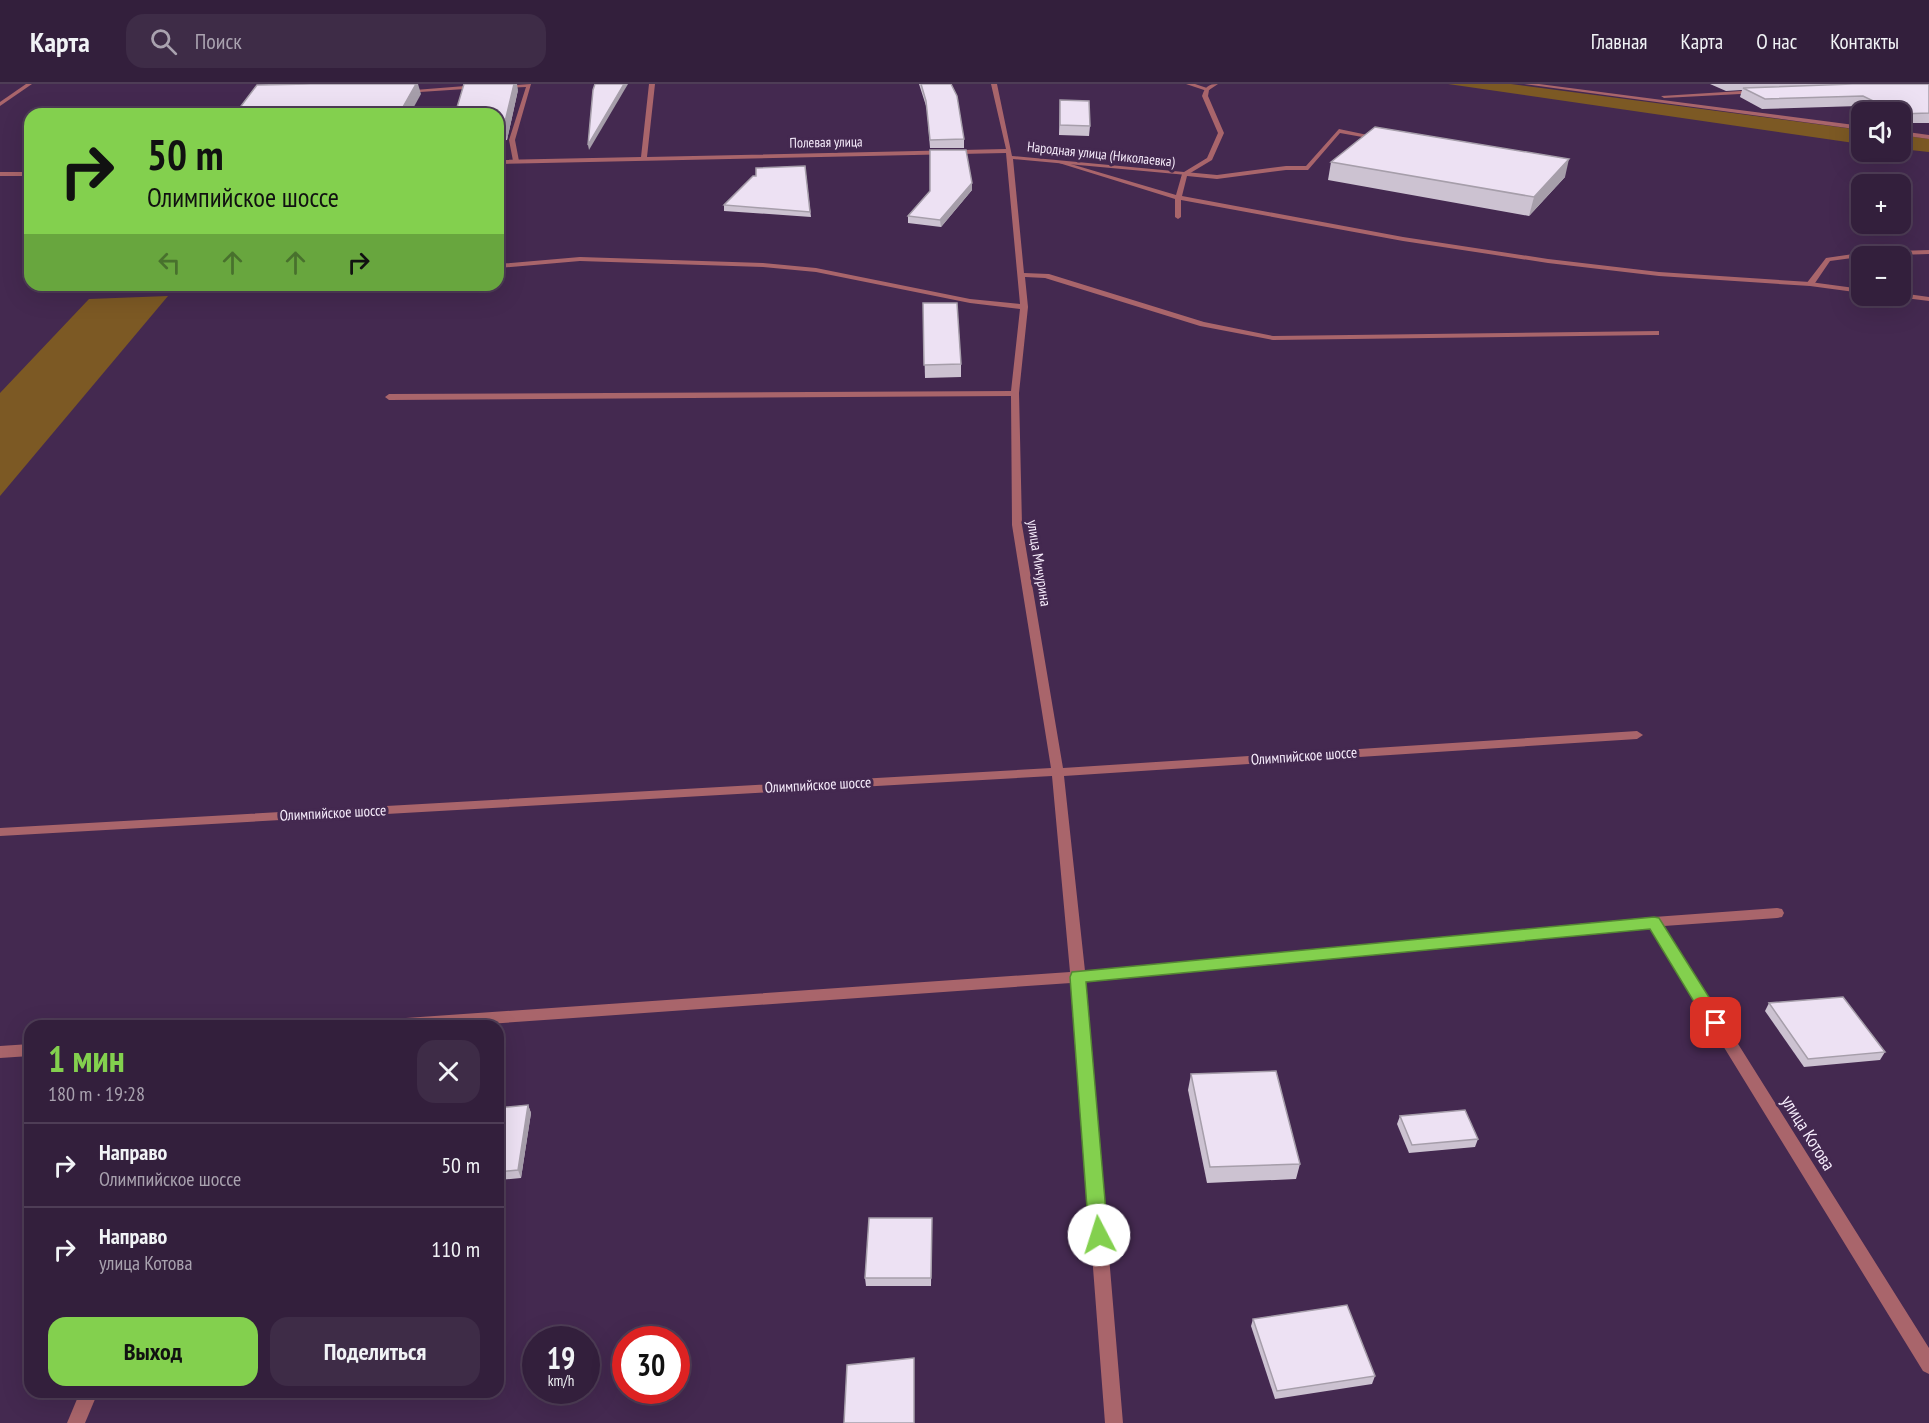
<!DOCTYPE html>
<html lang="ru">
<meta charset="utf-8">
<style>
body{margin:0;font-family:"PT Sans Narrow",sans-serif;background:#3e2c47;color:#f1f3f6;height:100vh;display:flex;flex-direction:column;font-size:22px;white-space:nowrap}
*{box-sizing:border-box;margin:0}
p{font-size:20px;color:#a9a2af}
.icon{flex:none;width:33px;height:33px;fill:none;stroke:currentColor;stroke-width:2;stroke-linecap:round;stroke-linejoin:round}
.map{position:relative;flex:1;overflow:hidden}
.panel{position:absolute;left:24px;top:936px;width:480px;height:378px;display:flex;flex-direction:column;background:#331f3c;border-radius:18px;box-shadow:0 6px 24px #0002,0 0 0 2px #4e3d56}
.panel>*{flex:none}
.hud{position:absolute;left:24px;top:24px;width:480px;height:183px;border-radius:18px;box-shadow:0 6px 24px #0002,0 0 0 2px #4e3d56;background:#83d04e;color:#111;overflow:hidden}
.controls{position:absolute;left:1851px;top:18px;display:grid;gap:12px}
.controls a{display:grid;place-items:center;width:60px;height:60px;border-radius:12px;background:#331f3c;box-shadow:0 6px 24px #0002,0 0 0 2px #4e3d56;font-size:30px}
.speed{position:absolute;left:522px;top:1242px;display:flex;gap:12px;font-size:30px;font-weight:700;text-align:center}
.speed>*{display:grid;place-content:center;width:78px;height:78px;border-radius:50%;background:#331f3c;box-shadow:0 6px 24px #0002,0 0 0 2px #4e3d56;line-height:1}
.speed small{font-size:15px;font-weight:400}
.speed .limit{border:9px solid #d22;background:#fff;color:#111}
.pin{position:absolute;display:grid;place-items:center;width:51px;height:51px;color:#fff;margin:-26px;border-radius:12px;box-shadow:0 3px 9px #0006}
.me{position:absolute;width:66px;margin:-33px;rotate:355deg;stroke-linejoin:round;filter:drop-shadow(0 0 4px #0008)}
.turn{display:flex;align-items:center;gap:21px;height:126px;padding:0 24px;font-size:27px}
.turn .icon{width:78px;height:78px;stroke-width:2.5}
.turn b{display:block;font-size:42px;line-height:51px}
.lanes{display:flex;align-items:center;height:57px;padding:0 24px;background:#0003;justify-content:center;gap:30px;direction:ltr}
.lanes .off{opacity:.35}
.round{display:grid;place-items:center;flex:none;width:63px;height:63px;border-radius:18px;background:#3e2c47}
.summary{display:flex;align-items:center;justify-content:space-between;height:102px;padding:0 24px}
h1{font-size:36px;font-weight:700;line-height:45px;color:#83d04e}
.cta{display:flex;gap:12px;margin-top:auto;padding:12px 24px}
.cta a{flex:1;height:69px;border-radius:18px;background:#83d04e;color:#111;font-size:24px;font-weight:700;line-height:69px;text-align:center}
.cta a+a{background:#3e2c47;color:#f1f3f6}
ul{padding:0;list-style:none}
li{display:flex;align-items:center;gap:18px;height:84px;padding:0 24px;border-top:2px solid #4e3d56}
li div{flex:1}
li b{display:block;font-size:22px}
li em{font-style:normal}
header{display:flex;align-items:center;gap:36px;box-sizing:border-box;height:84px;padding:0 30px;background:#331f3c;border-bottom:2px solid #4e3d56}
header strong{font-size:28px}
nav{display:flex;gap:33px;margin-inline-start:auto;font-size:21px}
.search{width:420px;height:54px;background:#3e2c47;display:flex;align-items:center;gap:15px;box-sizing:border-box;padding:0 21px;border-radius:18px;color:#a9a2af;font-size:22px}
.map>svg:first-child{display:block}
.forest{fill:#7c5924}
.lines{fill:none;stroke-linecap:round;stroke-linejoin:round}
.lane{fill:#a9656b;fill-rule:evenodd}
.street{fill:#a9656b;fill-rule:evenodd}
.wall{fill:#ccc2d1}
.shaded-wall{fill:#a69eaa}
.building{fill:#ede1f3;stroke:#a69eaa;stroke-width:1.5}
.route{fill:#83d04e;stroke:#558733;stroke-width:1.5}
.labels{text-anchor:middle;stroke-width:6;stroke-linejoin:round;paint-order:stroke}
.far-street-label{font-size:14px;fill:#f7edfc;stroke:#442950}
.street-label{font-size:15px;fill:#f7edfc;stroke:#442950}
.near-street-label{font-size:18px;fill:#f7edfc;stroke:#442950}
</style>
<header>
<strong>Карта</strong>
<div class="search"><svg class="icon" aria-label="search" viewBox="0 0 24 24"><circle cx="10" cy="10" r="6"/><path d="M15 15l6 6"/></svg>Поиск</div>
<nav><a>Главная</a><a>Карта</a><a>О нас</a><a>Контакты</a></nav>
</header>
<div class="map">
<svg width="1929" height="1339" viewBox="0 0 1929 1339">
<rect width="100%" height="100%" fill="#442950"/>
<g class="forest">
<polygon points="1448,0 1511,0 1861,46 1861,60"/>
<polygon points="1900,51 1929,55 1929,68 1901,65"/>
<polygon points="168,212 0,412 0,309 89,215"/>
</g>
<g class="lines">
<g class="lane">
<polygon points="26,0 32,0 0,22 0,18"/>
<polygon points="531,0 515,56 519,77 516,79 513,77 509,56 526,3 501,4 498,2"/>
<polygon points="1186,0 1195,0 1210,5 1207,7"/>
<polygon points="478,1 480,4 405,9 402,7"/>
<polygon points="1339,45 1382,54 1379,56 1340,49 1308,86 1286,86 1217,95 1187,92 1182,112 1403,153 1548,175 1659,188 1810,198 1862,205 1862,209 1810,202 1659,192 1548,179 1403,157 1181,116 1181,133 1178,135 1175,133 1175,115 1059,79 1064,78 1176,111 1182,90 1185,88 1217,91 1286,82 1306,82"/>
<polygon points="1900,209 1929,213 1929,217 1897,213 1900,212"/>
<polygon points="80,1308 98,1308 85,1339 67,1339"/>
</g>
<g class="street">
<path d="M649 0H655L647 73 1006 65 991 0H997L1012 72 1184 88 1207 74 1218 49 1202 12C1205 3 1208 0 1218 0L1209 6 1208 12 1224 49 1212 76 1187 91 1013 75 1024 189 1049 190 1204 238 1273 252 1659 247V251H1656L1273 256 1200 242 1045 194 1025 193 1028 223 1019 309 1022 441 1063 684 1637 647 1643 651 1637 655 1064 692 1085 887 1654 833 1777 824 1782 825 1784 829 1782 833 1777 834 1664 842 1929 1264V1290L1923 1287 1650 843 1086 898 1123 1339H1105L1071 899 460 942H370L372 938 377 936 1070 888 1052 692 0 752V744L1051 684 1012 441 1011 312 389 316 385 313 389 310 1011 307 1020 225 970 219 816 188 763 183 580 177 498 184V180L580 173 763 179 816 184 970 215 1020 220 1006 69 498 80V76L641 73Z"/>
<polygon points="1524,0 1539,0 1862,42 1862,46"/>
<polygon points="1757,6 1759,9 1664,14 1661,12"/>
<polygon points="1900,47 1929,51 1929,55 1900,51"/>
<rect x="0" y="88" width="30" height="4"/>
<polygon points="1929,166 1929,170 1867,172 1830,177 1813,202 1806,200 1826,174 1867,168"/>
<polygon points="30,960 30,972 0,974 0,962"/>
</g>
</g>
<g class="wall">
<polygon points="919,0 951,0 964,55 964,64 930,64 927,25"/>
<polygon points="1710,0 1929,0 1929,39 1900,39 1900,28 1873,28 1859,22 1762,25 1740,13 1742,6 1726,7"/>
<polygon points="518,6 507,56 498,57 498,30"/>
<polygon points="1060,16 1090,42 1089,52 1059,51"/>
<polygon points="1331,78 1565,93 1529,132 1328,96"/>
<polygon points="805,82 811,133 724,127 724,121 756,92"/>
<polygon points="972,99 972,106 941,143 908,139 908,132"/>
<polygon points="923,219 961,280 961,293 925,294"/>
<polygon points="1769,919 1885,968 1880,976 1804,983 1765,927"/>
<polygon points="1191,990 1300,1080 1296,1095 1207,1099 1188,1006"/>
<polygon points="528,1021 531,1029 521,1094 498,1096 498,1024"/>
<polygon points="1400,1032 1478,1055 1475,1063 1409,1069 1397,1040"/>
<polygon points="932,1134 931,1202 866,1202 865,1194"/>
<polygon points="1253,1235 1375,1292 1372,1300 1275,1315 1251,1242"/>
</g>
<g class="shaded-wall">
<polygon points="416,0 418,0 421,10 410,30 399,30"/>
<polygon points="514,0 517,0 518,6 507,56 504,42"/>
<polygon points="624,0 628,0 589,66 588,61"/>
<polygon points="1569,75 1565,93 1529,132 1534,113"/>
<polygon points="972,99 972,106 941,143 940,136"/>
<polygon points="528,1021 531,1029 521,1094 518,1086"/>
</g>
<g class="building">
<polygon points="310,0 416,0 399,30 235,30 257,1"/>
<polygon points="464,0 514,0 504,42 498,43 498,30 455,30"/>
<polygon points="595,0 624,0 588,61 593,6"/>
<polygon points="921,0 951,0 957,12 964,55 930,56 926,17"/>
<polygon points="1852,0 1929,0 1929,29 1900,30 1900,28 1896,28 1863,12 1765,15 1743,4"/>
<polygon points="1060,16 1089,17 1090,42 1060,41"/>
<polygon points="1375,43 1569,75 1534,113 1331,78"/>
<polygon points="930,66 966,66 972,99 940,136 908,132 930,107"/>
<polygon points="805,82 810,128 724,121 753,92 756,92 756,84"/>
<polygon points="923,219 957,219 961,280 924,281"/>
<polygon points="1843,913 1885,968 1808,975 1769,919"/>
<polygon points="1276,987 1300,1080 1210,1083 1191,990"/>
<polygon points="528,1021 518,1086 498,1088 498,1024"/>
<polygon points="1465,1026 1478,1055 1412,1061 1400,1032"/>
<polygon points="869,1134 932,1134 931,1194 865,1194"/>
<polygon points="1347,1221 1375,1292 1277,1307 1253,1235"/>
<polygon points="914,1274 914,1339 844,1339 847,1281"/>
</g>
<polygon class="route" points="1654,833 1659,834 1722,934 1725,939 1722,944 1716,946 1710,944 1650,845 1086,898 1108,1151 1106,1157 1099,1160 1092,1157 1089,1151 1070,893 1072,888"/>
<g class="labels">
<g class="far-street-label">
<text transform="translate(826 58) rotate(-1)" y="5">Полевая улица</text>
<text transform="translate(1101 70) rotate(6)" y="5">Народная улица (Николаевка)</text>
</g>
<g class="street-label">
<text transform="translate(1039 479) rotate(81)" y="5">улица Мичурина</text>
<text transform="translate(1304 672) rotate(-4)" y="5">Олимпийское шоссе</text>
<text transform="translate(818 701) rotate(-3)" y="5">Олимпийское шоссе</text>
<text transform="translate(333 729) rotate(-3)" y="5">Олимпийское шоссе</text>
</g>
<g class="near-street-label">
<text transform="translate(1808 1049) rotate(58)" y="6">улица Котова</text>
</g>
</g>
</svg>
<div class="controls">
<a><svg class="icon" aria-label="sound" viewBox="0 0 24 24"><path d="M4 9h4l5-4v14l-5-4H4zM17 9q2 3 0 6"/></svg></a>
<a>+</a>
<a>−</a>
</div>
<div class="speed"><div>19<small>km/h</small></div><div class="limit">30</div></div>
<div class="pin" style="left:1716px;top:939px;background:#d93025"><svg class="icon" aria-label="arrive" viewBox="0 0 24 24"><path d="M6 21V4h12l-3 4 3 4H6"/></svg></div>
<svg class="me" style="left:1099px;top:1151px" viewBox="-20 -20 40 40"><circle r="19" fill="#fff"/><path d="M0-13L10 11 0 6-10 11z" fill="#83d04e"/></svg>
<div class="hud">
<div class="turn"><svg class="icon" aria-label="right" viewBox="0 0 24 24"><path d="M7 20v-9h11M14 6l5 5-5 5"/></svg><div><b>50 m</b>Олимпийское шоссе</div></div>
<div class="lanes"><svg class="icon off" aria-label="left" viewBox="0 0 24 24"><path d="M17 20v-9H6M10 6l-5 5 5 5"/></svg><svg class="icon off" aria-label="ahead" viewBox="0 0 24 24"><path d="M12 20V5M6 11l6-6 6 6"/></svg><svg class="icon off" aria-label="ahead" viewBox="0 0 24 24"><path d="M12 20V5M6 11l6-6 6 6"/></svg><svg class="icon" aria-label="right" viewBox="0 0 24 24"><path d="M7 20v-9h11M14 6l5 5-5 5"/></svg></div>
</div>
<section class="panel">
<div class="summary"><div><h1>1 мин</h1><p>180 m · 19:28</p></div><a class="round"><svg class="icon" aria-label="close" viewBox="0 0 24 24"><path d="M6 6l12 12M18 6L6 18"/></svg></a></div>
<ul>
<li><svg class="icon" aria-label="right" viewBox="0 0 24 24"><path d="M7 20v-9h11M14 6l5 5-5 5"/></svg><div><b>Направо</b><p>Олимпийское шоссе</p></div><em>50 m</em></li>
<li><svg class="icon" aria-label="right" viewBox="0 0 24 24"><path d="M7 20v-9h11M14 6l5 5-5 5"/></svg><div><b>Направо</b><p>улица Котова</p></div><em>110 m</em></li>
</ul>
<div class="cta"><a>Выход</a><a>Поделиться</a></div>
</section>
</div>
